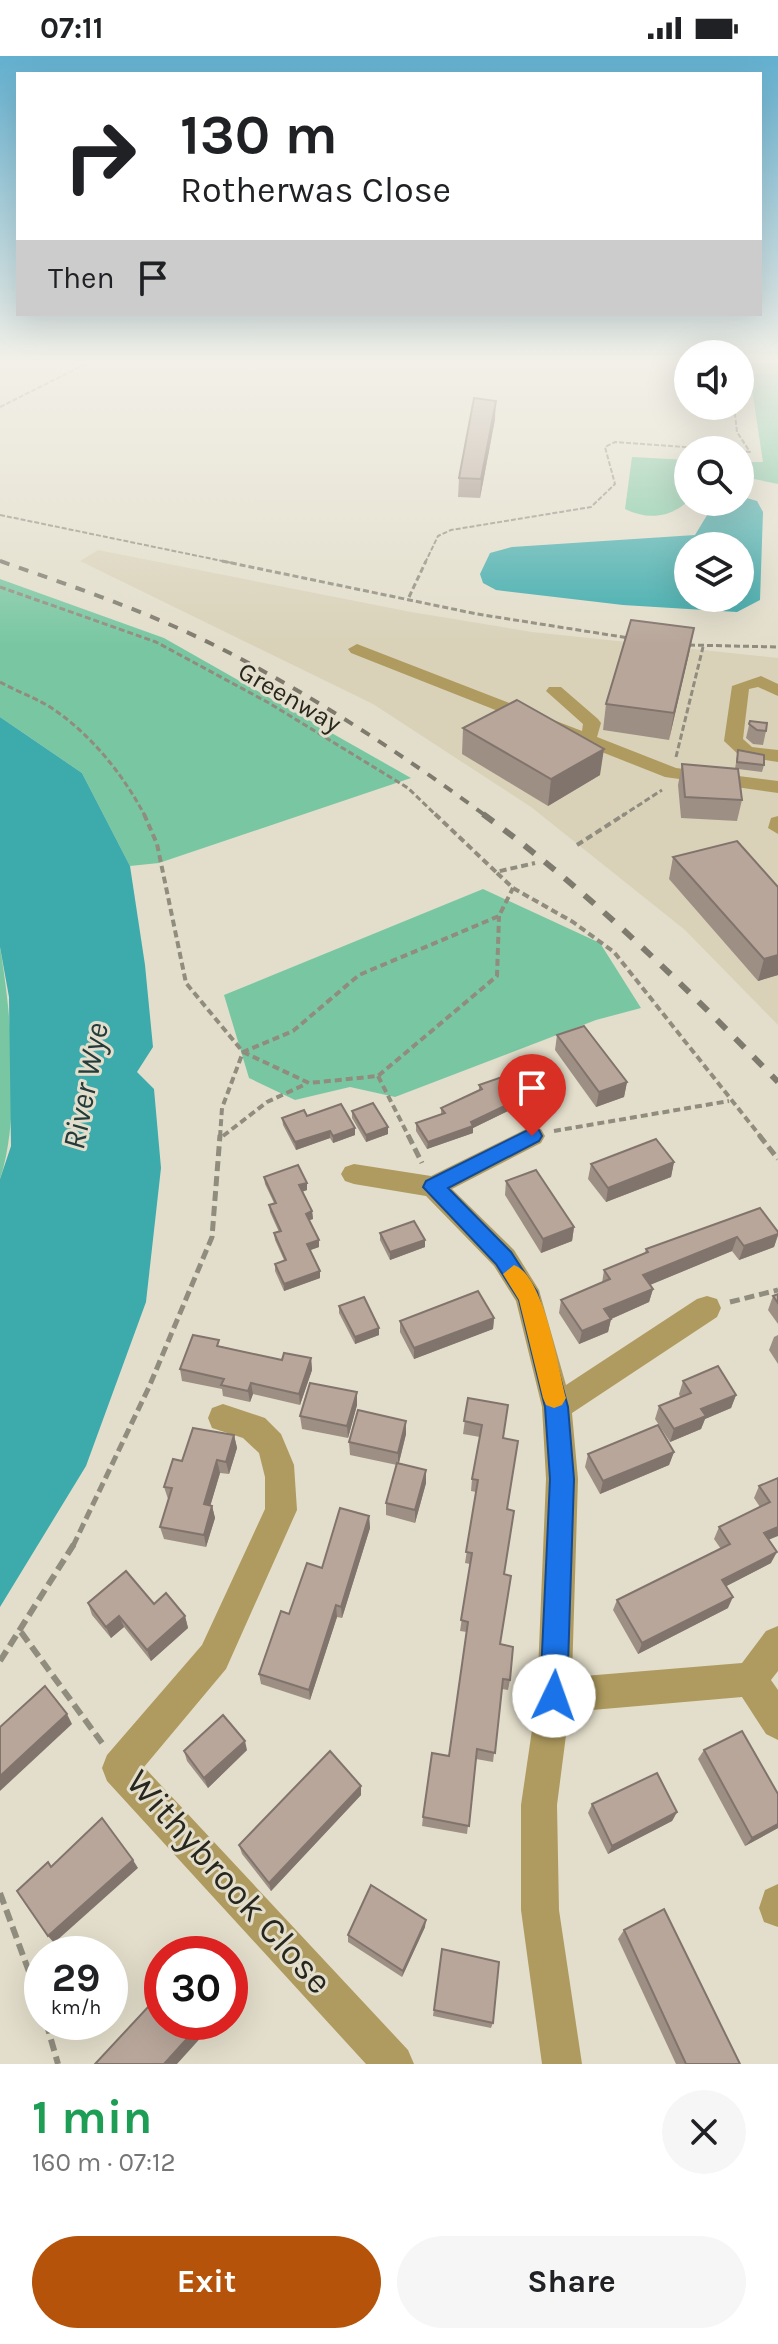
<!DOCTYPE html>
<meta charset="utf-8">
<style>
body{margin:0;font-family:Karla,sans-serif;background:#f6f6f6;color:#202124;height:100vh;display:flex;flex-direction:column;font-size:30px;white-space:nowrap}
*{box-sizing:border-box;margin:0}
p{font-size:26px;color:#757577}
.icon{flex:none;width:44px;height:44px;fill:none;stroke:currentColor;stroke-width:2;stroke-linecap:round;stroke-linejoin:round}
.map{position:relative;height:2008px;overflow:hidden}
.panel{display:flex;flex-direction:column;background:#fff;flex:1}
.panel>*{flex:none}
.banner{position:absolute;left:16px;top:16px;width:746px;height:244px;border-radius:0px;box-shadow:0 8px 32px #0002;background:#fff;color:#202124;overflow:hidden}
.controls{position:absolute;left:674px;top:284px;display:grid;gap:16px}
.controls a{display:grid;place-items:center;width:80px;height:80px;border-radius:50%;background:#fff;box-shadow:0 8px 32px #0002;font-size:40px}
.speed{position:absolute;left:24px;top:1880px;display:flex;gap:16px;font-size:40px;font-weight:700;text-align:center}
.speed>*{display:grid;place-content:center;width:104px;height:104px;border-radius:50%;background:#fff;box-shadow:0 8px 32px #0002;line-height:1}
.speed small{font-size:20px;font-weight:400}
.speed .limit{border:12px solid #d22;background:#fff;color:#111}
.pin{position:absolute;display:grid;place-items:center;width:68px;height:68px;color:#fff;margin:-82px -34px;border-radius:50% 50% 50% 0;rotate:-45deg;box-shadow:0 0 8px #0007}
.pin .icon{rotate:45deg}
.me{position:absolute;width:88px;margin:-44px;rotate:3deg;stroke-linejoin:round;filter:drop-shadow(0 0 6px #0008)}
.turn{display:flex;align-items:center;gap:28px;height:168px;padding:0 32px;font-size:36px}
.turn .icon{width:104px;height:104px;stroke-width:2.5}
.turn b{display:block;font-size:56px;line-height:68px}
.then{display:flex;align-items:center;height:76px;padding:0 32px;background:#0003;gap:16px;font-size:30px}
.round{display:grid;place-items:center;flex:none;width:84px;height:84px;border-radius:42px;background:#f6f6f6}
.head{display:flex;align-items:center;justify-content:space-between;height:136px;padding:0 32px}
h1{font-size:48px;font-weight:700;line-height:60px;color:#1e9e55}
.action{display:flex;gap:16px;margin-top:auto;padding:16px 32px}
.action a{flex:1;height:92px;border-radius:48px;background:#b45309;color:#fff;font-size:32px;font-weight:700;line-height:92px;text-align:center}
.action a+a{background:#f6f6f6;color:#202124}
.status{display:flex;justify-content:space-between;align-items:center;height:56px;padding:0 40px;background:#fff;direction:ltr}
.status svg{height:22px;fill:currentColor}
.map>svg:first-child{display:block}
.built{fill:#d9d2b9}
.green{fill:#79c7a2}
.water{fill:#3dabac;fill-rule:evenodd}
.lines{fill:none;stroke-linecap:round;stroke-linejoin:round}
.path-far4{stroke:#908c7e;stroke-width:2;stroke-dasharray:5 2;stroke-linecap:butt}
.path-far3{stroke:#908c7e;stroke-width:3;stroke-dasharray:6 3;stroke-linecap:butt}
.path-far2{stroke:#908c7e;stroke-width:4;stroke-dasharray:7 4;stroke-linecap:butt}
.path-far1{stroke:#908c7e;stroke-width:5;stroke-dasharray:10 5;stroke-linecap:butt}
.path{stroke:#908c7e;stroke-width:6;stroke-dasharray:12 6;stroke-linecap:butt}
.minor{fill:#af9b5f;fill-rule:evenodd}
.rail-far2{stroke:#7e7b6e;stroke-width:3;stroke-dasharray:8 8;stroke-linecap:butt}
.rail-far1{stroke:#7e7b6e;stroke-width:4;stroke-dasharray:10 10;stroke-linecap:butt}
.rail{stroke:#7e7b6e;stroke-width:6;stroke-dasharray:13 13;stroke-linecap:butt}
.wall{fill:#9e8f84}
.shaded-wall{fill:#81746c}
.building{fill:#b8a69a;stroke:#81746c;stroke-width:2}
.route{fill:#1a73e8;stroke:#114b97;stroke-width:2}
.slow{fill:#f59e0b}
.labels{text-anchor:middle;stroke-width:6;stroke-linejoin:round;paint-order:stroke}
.far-street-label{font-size:26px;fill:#28271f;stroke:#e3decb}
.water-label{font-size:32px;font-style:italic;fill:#233c3b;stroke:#e3decb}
.near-street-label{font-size:36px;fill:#28271f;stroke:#e3decb}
</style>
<div class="status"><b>07:11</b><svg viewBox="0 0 49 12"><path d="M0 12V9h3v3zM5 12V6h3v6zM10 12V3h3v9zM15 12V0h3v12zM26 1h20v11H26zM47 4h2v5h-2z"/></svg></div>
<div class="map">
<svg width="778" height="2008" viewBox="0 0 778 2008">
<rect width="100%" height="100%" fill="#e3decb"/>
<polygon class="built" points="98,494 411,556 532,576 778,602 778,969 685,874 531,751 373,648 80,505"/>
<g class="green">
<polygon points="748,307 778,307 778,428 740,420 740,406 763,406"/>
<path d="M632 401 688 404V445C670 462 647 464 625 453Z"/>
<polygon points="0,523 164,582 411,722 159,807 130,810 82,717 0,661"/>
<polygon points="483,833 600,887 641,952 596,964 395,1041 350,1031 295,1044 249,1022 224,939"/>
<path d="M0 891C11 957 21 1060 0 1123Z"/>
</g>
<g class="water">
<path d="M740 440 757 445 763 456 760 544 737 556 623 549 496 534 483 527 480 518 490 497 512 491 695 479 715 446H740ZM688 490H740V542H688Z"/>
<polygon points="0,661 82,717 130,810 145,909 153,991 137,1016 154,1033 161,1112 146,1246 86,1410 0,1551 0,1123 11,1090 9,941 0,891"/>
</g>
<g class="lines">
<g class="path-far4">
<polyline points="734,350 737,376 750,396 740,395"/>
<polyline points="0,351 88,307"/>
<polyline points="0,459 232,507"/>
<polyline points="425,507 438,480 451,474 591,451 615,428 605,391 615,386 725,394"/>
</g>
<g class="path-far3">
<polyline points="222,505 477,558 629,582"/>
<polyline points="0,531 156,586 269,647 408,732 437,760"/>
<polyline points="409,541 426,505"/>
<polyline points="689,589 778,591"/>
<path d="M0 626C18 636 39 643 56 655 93 681 124 720 145 760"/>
<polyline points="676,701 703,591"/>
<polyline points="622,760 662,734"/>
</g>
<g class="path-far2">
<polyline points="144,758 157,788 186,927 243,996 309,1027 378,1020 497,920 499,860"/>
<polyline points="435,758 496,816 535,807"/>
<polyline points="577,789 625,758"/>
<polyline points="497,817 513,832 573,866 614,896 761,1081"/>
<polyline points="378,1020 409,1081"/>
<polyline points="554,1075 729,1045"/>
<polyline points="223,1080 267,1046 306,1028"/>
<polyline points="220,1081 222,1052 243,996 293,975 359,919 499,860 513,832"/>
</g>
<g class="path-far1">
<polyline points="408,1079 422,1107"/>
<polyline points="759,1079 778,1103"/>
<polyline points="730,1246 778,1234"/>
<polyline points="73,1490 149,1331 212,1181 220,1079"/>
</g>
<g class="path">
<polyline points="21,1576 102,1687"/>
<polyline points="0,1605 74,1488"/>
<polyline points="0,1837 42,1951"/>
<polyline points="46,1966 58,2008"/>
</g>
<g class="minor">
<polygon points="357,588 582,675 583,668 546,635 549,631 561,631 598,663 601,667 597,681 676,712 778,725 778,737 665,721 351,597 348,593"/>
<polygon points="761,620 778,628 778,640 758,631 749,633 743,683 752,691 778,694 778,706 740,700 724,685 732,630"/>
<polygon points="778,760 778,778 768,772 771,762"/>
<polygon points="532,1070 541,1073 545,1080 541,1087 452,1133 514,1194 539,1234 566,1329 697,1243 707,1240 717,1243 721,1252 717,1261 572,1357 578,1423 572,1621 742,1607 766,1575 778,1570 778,1615 771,1624 778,1634 778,1684 766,1678 742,1641 569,1656 557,1749 559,1854 582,2008 542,2008 521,1854 521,1749 537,1640 546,1423 542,1351 516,1245 494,1210 426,1140 354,1128 345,1125 341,1118 345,1111 354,1108 431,1120"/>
<polygon points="223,1348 265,1362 281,1378 294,1409 297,1454 226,1613 144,1711 408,1994 414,2008 366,2008 107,1725 102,1712 107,1699 202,1589 265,1453 265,1421 259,1397 243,1382 212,1372 208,1362 212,1352"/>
<polygon points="778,1828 778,1871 764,1866 759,1852 765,1834"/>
</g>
<polyline class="rail-far2" points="0,505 6,507"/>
<path class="rail-far1" d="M0 505C75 531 151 557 222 593 315 641 402 698 486 760"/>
<path class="rail" d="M483 758C591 837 685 930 778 1026"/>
</g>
<g class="wall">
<polygon points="495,363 480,442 458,441 459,422"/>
<polygon points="694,572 669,684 603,674 606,648"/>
<polygon points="750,665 766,675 763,689 753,688 746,682"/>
<polygon points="463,672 600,719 548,750 462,698"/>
<polygon points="738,694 764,709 762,716 738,713 742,744 737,765 681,762 678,729 682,708 735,713"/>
<polygon points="673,801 778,919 758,925 669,823"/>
<polygon points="557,979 627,1026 624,1041 596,1051 555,994"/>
<polygon points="479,1029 535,1032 534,1040 511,1048 510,1054 473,1072 473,1077 427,1093 416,1075 416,1067 441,1058 441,1052 479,1034"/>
<polygon points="352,1055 388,1078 366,1086 352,1062"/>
<polygon points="307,1060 355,1072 355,1079 333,1087 330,1082 296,1094 283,1069 282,1062"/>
<polygon points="674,1106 671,1121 606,1146 588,1123 591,1108"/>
<polygon points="264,1121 307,1127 307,1134 302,1136 312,1155 313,1163 309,1164 319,1191 310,1194 320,1222 284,1235 275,1215 275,1208 284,1204 275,1184 274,1177 279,1176 270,1156 269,1149 274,1147 265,1128"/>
<polygon points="506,1125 574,1171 572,1185 541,1197 505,1139"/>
<polygon points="778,1176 778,1180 774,1191 739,1204 732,1195 650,1229 653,1233 649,1246 611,1263 608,1276 579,1288 559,1257 561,1244 602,1227 604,1214 645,1197 646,1193"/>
<polygon points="380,1177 425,1184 425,1191 390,1204 380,1184"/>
<polygon points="778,1238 778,1268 768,1254 773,1240"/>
<polygon points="339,1250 379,1272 379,1279 355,1288 339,1257"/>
<polygon points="494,1262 493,1273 414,1303 400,1276 400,1265"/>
<polygon points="778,1279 778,1308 769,1294 774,1281"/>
<polygon points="220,1290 282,1304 311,1302 312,1314 300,1349 253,1338 250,1346 223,1340 222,1333 182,1325 180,1313"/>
<polygon points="683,1325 736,1339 731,1352 705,1363 701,1373 670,1386 655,1363 659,1350 680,1341 679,1338"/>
<polygon points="468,1342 503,1382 507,1453 500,1588 510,1624 508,1634 502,1633 493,1706 476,1703 467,1778 422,1770 423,1761 449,1700 467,1576 460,1575 470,1508 465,1507 476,1436 471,1435 472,1423 480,1381 463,1378"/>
<polygon points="357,1349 348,1382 302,1373 300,1360"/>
<polygon points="406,1365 406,1378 399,1407 426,1414 426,1427 415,1467 386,1459 386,1447 397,1409 350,1399 349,1386"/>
<polygon points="234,1379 237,1392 229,1418 220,1417 210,1450 212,1450 215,1462 206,1491 164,1483 160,1471 169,1443 168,1443 164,1431 182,1405"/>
<polygon points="674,1396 669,1409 600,1438 585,1411 588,1398"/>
<polygon points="778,1422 769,1484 771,1507 726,1530 728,1552 638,1598 613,1554 617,1544 721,1493 714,1483 719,1471 760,1451 754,1442 759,1430"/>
<polygon points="369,1460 370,1472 342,1562 337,1561 310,1644 261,1628 259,1618 322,1512"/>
<polygon points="88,1547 154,1548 185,1560 188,1572 151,1605 124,1571 111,1582 92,1559"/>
<polygon points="247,1694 208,1732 187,1705 184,1695"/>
<polygon points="704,1694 778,1772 745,1790 698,1703"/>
<polygon points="361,1730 361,1739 271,1835 242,1798 239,1789"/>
<polygon points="592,1748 677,1756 672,1765 608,1798 588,1757"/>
<polygon points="425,1871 402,1921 348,1886 348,1879"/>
<polygon points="624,1874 740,2008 676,2008 618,1883"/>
<polygon points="442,1893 493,1967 491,1972 433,1960"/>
</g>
<g class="shaded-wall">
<polygon points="496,345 495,363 480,442 481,423"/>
<polygon points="694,572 689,598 669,684 674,657"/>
<polygon points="604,693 600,719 548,750 551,723"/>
<polygon points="778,899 778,919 758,925 764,903"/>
<polygon points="627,1026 624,1041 596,1051 599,1036"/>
<polygon points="535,1032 534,1040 511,1048 510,1054 473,1072 473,1077 427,1093 428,1086 471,1066 508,1042"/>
<polygon points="388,1071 388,1078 366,1086 366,1079"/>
<polygon points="355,1072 355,1079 333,1087 333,1080"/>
<polygon points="330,1075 330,1082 296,1094 295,1086"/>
<polygon points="674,1106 671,1121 606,1146 608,1132"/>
<polygon points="307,1127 307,1134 300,1136 299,1129"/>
<polygon points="312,1155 313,1163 307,1165 306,1158"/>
<polygon points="574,1171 572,1185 541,1197 543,1183"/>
<polygon points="778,1178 774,1191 739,1204 744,1190"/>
<polygon points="737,1181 732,1195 640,1233 643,1219"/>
<polygon points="319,1184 319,1191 308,1195 307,1188"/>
<polygon points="425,1184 425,1191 390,1204 390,1196"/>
<polygon points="320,1215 320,1222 284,1235 284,1228"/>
<polygon points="653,1233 649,1246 611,1263 608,1276 579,1288 582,1275 604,1253"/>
<polygon points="494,1262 493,1273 414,1303 414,1292"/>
<polygon points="379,1272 379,1279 355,1288 355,1281"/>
<polygon points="311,1302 312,1314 300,1349 299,1338"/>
<polygon points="251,1327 253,1338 250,1346 248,1335"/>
<polygon points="357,1336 357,1349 348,1382 347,1370"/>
<polygon points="736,1339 731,1352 705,1363 701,1373 670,1386 674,1373 701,1353"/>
<polygon points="406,1365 406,1378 398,1410 398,1397"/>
<polygon points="234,1379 237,1392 229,1418 226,1406"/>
<polygon points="674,1396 669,1409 600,1438 603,1425"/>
<polygon points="217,1404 220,1417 207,1461 204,1448"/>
<polygon points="426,1414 426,1427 415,1467 415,1454"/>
<polygon points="212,1450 215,1462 206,1491 204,1479"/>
<polygon points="369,1460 370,1472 342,1562 341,1551"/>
<polygon points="778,1471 778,1480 758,1488 764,1477"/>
<polygon points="777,1496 771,1507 717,1535 722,1524"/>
<polygon points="733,1541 728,1552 638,1598 642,1587"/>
<polygon points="336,1549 337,1561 310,1644 309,1634"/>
<polygon points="119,1560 124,1571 111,1582 106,1571"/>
<polygon points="185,1560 188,1572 151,1605 147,1594"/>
<polygon points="67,1658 72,1668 0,1735 0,1720"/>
<polygon points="245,1685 247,1694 208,1732 204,1722"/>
<polygon points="361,1730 361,1739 271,1835 269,1827"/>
<polygon points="677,1756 672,1765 608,1798 612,1790"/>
<polygon points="778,1768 778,1772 745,1790 752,1782"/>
<polygon points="133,1804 138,1812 54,1887 48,1880"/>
<polygon points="426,1864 425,1871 402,1921 403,1915"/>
<polygon points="238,1926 242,1935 230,1949 230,1935"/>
<polygon points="202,1966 215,1966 177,2008 164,2008"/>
</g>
<g class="building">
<polygon points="474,342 496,345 481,423 459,422"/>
<polygon points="631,564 694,572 674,657 606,648"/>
<polygon points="517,644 604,693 551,723 463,672"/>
<polygon points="750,665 767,667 766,675 757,674 749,668"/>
<polygon points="738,694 764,699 764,709 737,706"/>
<polygon points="682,708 738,713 742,744 685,741"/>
<polygon points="737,785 778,831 778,899 764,903 673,801"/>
<polygon points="584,970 627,1026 599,1036 557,979"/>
<polygon points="522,1014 535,1032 508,1042 511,1047 471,1066 473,1070 428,1086 416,1067 445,1057 441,1052 482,1033 479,1029"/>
<polygon points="373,1047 388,1071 366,1079 352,1055"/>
<polygon points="341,1048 355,1072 333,1080 330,1075 295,1086 282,1062 304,1054 307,1060"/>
<polygon points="656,1083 674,1106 608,1132 591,1108"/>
<polygon points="298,1109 307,1127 299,1129 312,1155 306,1158 319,1184 307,1188 320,1215 284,1228 275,1208 286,1204 274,1177 281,1175 269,1149 276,1147 264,1121"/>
<polygon points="536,1114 574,1171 543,1183 506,1125"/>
<polygon points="760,1152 778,1176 778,1178 744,1190 737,1181 643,1219 653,1233 604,1253 611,1263 582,1275 561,1244 610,1223 604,1214 648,1196 646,1193"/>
<polygon points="414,1165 425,1184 390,1196 380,1177"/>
<polygon points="478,1235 494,1262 414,1292 400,1265"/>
<polygon points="778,1238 778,1247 773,1240"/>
<polygon points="364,1241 379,1272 355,1281 339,1250"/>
<polygon points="193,1279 219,1284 217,1290 282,1304 284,1297 311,1302 299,1338 251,1327 248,1335 221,1329 224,1323 180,1313"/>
<polygon points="718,1310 736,1339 701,1353 706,1360 674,1373 659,1350 691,1337 683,1325"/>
<polygon points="310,1327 357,1336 347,1370 300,1360"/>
<polygon points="468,1342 508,1349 503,1382 518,1385 507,1453 514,1455 504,1518 511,1520 500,1588 513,1591 510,1624 503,1623 495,1697 477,1693 469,1770 423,1761 432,1697 449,1700 468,1566 461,1564 472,1497 466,1496 478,1424 472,1423 482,1369 464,1365"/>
<polygon points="358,1354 406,1365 398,1397 349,1386"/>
<polygon points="658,1369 674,1396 603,1425 588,1398"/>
<polygon points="193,1372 234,1379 226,1406 217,1404 204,1448 212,1450 204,1479 160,1471 172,1432 164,1431 173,1403 182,1405"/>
<polygon points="397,1407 426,1414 415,1454 386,1447"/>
<polygon points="778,1422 778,1471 764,1477 777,1496 722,1524 733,1541 642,1587 617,1544 730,1488 719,1471 770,1446 759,1430"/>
<polygon points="340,1452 369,1460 341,1551 336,1549 309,1634 259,1618 281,1555 289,1558 307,1507 322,1512"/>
<polygon points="126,1515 154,1548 166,1537 185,1560 147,1594 119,1560 106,1571 88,1547"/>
<polygon points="45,1630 67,1658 0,1720 0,1671"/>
<polygon points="223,1659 245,1685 204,1722 184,1695"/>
<polygon points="742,1675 778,1738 778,1768 752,1782 704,1694"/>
<polygon points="330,1695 361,1730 269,1827 239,1789"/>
<polygon points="657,1717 677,1756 612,1790 592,1748"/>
<polygon points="102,1762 133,1804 48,1880 17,1835 48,1806 51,1811"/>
<polygon points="371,1829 426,1864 403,1915 348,1879"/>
<polygon points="664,1853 740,2008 686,2008 624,1874"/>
<polygon points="208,1886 217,1898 197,1898"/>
<polygon points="442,1893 499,1906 493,1967 434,1954"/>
<polygon points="230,1915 238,1926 230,1935"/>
<polygon points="162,1936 162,1966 202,1966 164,2008 95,2008"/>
</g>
<linearGradient id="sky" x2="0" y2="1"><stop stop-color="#63b0d0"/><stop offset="0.52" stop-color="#f2f0e8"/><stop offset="1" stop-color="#f2f0e8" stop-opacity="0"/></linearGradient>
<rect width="778" height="588" fill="url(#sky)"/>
<polygon class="route" points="532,1072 539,1074 542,1080 539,1085 448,1132 511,1196 537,1236 568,1351 574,1423 567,1640 563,1649 554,1653 544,1649 540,1640 550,1423 545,1351 519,1244 496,1208 423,1131 426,1125"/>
<path class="slow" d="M514 1209C544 1219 558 1312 566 1342L562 1349 554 1352 546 1349 543 1342 519 1244 503 1218Z"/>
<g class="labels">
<g class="far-street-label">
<text transform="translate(290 641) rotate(30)" y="9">Greenway</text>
</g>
<g class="water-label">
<text transform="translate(85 1030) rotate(-79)" y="11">River Wye</text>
</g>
<g class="near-street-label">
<text transform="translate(230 1825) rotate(48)" y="13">Withybrook Close</text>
</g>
</g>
</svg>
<div class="controls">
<a><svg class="icon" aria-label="sound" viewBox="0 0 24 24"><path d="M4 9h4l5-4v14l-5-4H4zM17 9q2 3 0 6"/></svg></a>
<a><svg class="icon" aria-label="search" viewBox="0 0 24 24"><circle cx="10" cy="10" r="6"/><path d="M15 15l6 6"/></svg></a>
<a><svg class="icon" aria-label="layers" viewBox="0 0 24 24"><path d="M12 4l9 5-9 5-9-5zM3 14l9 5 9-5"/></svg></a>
</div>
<div class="speed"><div>29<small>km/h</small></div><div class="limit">30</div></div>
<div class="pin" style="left:532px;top:1080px;background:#d93025"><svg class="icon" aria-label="arrive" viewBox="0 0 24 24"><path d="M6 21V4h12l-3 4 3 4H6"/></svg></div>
<svg class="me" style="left:554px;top:1640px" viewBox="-20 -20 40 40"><circle r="19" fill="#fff"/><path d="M0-13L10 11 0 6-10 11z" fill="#1a73e8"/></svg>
<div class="banner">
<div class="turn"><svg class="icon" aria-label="right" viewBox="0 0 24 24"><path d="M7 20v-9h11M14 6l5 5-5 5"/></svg><div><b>130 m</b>Rotherwas Close</div></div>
<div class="then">Then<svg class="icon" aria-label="arrive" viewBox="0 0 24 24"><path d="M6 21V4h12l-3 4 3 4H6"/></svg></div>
</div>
</div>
<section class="panel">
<div class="head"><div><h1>1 min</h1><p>160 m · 07:12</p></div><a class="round"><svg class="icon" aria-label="close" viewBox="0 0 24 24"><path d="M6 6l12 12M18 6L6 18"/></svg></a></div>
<div class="action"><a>Exit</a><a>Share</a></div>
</section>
